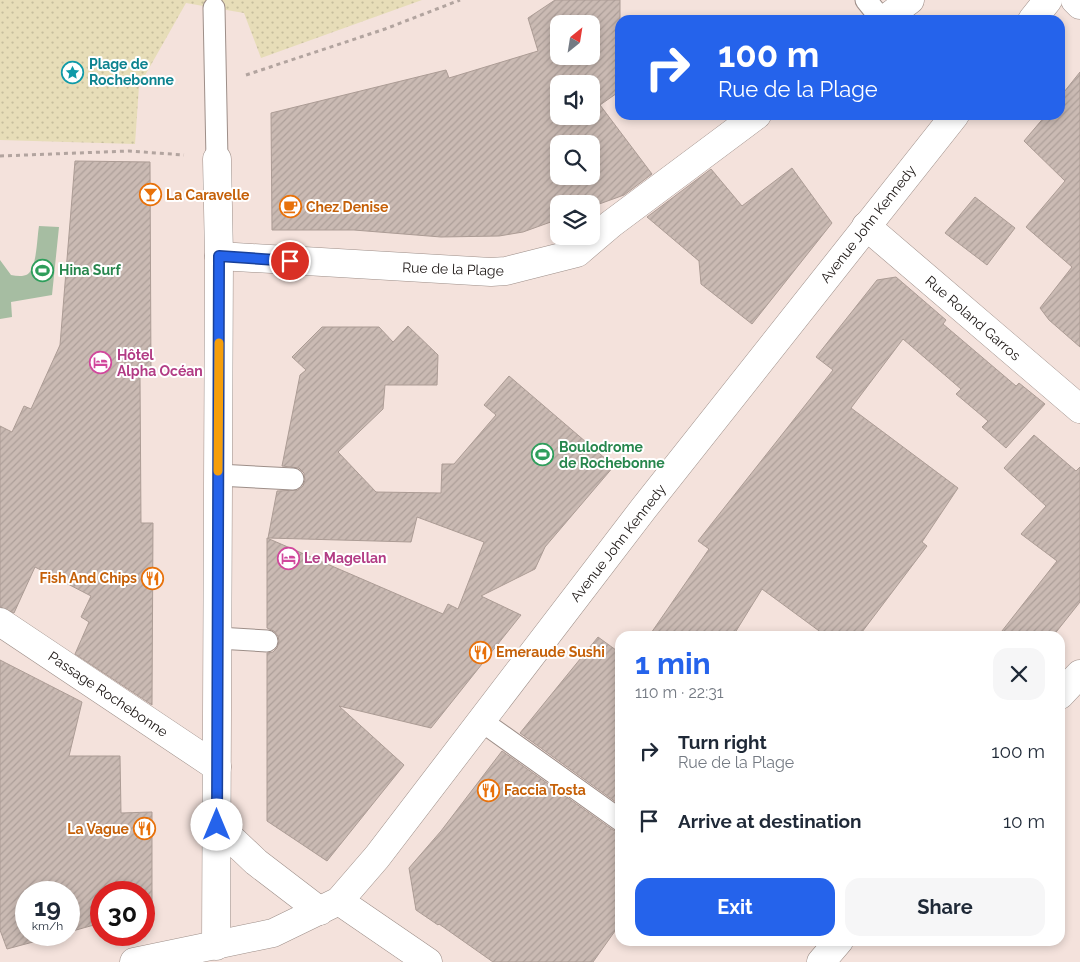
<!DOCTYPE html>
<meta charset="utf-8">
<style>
body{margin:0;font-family:Raleway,sans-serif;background:#f6f6f7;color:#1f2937;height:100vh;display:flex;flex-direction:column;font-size:19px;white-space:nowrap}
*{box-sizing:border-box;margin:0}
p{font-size:16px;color:#747a83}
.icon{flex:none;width:28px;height:28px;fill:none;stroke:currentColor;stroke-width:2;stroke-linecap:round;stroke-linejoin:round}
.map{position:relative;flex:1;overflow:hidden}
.sheet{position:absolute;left:615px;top:631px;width:450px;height:315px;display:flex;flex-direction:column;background:#fff;border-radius:15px;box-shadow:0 2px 8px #0003}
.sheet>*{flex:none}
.top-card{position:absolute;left:615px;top:15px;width:450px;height:105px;border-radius:15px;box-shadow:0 2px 8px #0003;background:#2563eb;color:#fff;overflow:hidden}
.needle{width:32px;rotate:30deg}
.buttons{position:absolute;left:550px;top:15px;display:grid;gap:10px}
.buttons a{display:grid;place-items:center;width:50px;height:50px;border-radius:10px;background:#fff;box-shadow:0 2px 8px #0003;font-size:25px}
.speed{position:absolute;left:15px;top:881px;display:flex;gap:10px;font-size:25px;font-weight:700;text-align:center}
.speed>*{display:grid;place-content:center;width:65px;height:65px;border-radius:50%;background:#fff;box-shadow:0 2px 8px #0003;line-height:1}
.speed small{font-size:12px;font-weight:400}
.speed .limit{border:8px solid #d22;background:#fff;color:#111}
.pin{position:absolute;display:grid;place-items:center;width:42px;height:42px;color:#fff;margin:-21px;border:2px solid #fff;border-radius:50%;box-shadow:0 1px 5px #0007}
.me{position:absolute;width:55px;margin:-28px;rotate:0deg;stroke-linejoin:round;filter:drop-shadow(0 0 4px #0008)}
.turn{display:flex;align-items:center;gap:18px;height:105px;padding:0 20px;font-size:22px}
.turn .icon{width:65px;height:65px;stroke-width:2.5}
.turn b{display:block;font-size:35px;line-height:42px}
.round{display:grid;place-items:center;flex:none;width:52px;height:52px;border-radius:15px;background:#f6f6f7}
.head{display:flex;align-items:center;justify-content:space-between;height:85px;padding:0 20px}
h1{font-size:30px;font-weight:700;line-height:38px;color:#2563eb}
.primary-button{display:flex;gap:10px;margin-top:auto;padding:10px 20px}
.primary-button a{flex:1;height:58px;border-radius:15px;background:#2563eb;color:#fff;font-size:20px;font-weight:700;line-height:58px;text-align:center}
.primary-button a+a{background:#f6f6f7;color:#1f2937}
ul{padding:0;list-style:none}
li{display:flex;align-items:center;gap:15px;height:70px;padding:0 20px}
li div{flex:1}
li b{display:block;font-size:19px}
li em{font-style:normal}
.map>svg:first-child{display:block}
.sand{fill:url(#sand-dots)}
.garden{fill:#a6bda2}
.building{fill:url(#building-hatch);stroke:#ac9c95;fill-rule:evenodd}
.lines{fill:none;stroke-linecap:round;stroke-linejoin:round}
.lane-casing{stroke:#9d8e88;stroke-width:23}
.street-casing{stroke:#9d8e88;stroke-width:29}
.secondary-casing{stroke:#9d8e88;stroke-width:29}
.path{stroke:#b2a49f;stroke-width:3;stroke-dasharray:4 4;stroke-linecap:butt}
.lane{stroke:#fff;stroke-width:21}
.street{stroke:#fff;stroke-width:28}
.secondary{stroke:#fff;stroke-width:28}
.route-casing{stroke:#184099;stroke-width:12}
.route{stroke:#2563eb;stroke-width:9}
.slow{stroke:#f59e0b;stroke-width:9}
.labels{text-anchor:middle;stroke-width:4;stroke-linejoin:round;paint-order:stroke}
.culture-label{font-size:14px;font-weight:bold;fill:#0d838f;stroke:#fff;text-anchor:start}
.food-label{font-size:14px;font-weight:bold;fill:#c56008;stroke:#fff;text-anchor:start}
.street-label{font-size:14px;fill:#1a1412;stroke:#fff}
.leisure-label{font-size:14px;font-weight:bold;fill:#27864d;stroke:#fff;text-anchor:start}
.hotel-label{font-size:14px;font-weight:bold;fill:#b23c85;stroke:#fff;text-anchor:start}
</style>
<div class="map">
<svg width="1080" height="962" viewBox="0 0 1080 962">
<defs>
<pattern id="sand-dots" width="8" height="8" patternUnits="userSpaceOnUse" patternTransform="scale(1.25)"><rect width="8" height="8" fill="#e7ddb8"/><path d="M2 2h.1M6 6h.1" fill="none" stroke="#c6bd9d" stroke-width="1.8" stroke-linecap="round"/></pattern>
<pattern id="building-hatch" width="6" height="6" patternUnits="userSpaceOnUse" patternTransform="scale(1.25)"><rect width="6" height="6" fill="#cabab3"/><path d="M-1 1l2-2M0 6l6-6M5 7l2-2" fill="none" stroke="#ad9f99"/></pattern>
</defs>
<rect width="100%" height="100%" fill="#f4e2dc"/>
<polygon class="sand" points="0,0 422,0 261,58 244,13 186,3 139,86 135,144 0,140"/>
<path class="garden" d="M39 226 59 227 52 295 11 302 12 317 0 319V260L11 275C17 276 23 277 28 274 37 267 37 237 39 226Z"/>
<g class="building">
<path d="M555 0H620V91L600 105 652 174 624 195 591 207V204H559V219L523 232 499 236 441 237 354 230H272L271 113 446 70 449 78 538 51 528 18ZM559 24H591V56H559ZM559 84H591V116H559ZM559 144H591V176H559Z"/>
<polygon points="1080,72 1080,347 1049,320 1040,308 1072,267 1026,227 1065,181 1024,141 1046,115 1060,115 1060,97"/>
<polygon points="75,161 150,162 151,376 140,377 141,523 153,523 152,705 75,654 89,622 81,617 91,596 35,567 14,613 0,607 0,426 12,432 24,406 31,409 60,345"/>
<polygon points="792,168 832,223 752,324 701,284 699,261 647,217 711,169 742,206"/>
<polygon points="975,197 1015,228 987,265 945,233"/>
<polygon points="896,277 946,320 943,324 1016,386 1019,383 1045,404 1006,448 982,427 988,421 956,394 961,389 903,339 851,408 958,488 922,542 927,546 859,636 826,636 762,589 733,636 649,636 709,549 698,541 833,370 816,357 877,280"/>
<polygon points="408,326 438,355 437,385 385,385 383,409 338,452 376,492 441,493 442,464 454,464 496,415 484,405 509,376 614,466 545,547 535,569 481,596 521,615 431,728 339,706 404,765 327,861 267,821 267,653 273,652 277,648 279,641 278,636 274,631 267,628 267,538 443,614 448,604 458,609 484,542 417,517 411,542 268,538 277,491 298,490 303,486 305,480 304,473 299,468 282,466 300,375 306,370 292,357 322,327 379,327 393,342"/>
<polygon points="1034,435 1076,471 1080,467 1080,602 1053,636 998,636 1057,561 1021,534 1046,506 1004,468"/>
<polygon points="598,637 620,653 620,805 520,733"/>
<polygon points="0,660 82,702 69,756 120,756 121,813 152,812 152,909 144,912 144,892 101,892 101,923 69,932 69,892 26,892 26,935 59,935 7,949 0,930"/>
<polygon points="502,751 613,830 620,832 620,924 593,962 493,962 439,924 438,925 416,910 409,868 441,831"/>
</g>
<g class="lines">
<defs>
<g id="lane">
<polyline points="866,0 882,20"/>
<polyline points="214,8 217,159"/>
<polyline points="218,475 293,479"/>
<polyline points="218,638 267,641"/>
<polyline points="480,720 620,820"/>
</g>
<g id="street">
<polyline points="1075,0 1080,5"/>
<polyline points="884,20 910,0"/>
<polyline points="866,226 1080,409"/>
<polyline points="219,256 491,272 506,271 577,253 611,224 757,115"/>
<polyline points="0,622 217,767"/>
<polyline points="1060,695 1080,674"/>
<polyline points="217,825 256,862 320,911"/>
<polyline points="339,901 428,962"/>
<polyline points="216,946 219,256 217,159"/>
<polyline points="821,962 839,941"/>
</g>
<g id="secondary">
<polyline points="1032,20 1048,0"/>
<polyline points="134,962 273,933 339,901 377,857 644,508 955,115"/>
</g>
</defs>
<use href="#lane" class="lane-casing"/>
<use href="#street" class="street-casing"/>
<use href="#secondary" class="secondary-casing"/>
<g class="path">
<polyline points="246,75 385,29 460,0"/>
<polyline points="0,156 129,151 184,155"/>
</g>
<use href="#lane" class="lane"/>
<use href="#street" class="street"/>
<use href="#secondary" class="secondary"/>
</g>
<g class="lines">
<defs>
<polyline id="route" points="217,825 219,256 290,261"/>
</defs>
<use href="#route" class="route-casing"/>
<use href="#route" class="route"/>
<polyline class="slow" points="218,471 219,343"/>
</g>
<defs>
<symbol id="sight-ring" viewBox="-11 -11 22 22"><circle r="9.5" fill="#fff" stroke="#0f9aa8" stroke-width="1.5"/><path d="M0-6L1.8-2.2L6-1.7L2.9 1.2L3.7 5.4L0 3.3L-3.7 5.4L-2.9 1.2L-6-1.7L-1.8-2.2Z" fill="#0f9aa8"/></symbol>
<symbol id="bar-ring" viewBox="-11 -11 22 22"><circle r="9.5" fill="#fff" stroke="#e8710a" stroke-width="1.5"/><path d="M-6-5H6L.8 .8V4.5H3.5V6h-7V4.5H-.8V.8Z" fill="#e8710a"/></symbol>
<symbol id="cafe-ring" viewBox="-11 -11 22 22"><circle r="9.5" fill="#fff" stroke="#e8710a" stroke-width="1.5"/><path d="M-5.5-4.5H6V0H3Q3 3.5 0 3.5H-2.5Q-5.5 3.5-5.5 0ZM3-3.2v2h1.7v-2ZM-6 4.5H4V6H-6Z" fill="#e8710a"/></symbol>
<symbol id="stadium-ring" viewBox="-11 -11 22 22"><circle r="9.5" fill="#fff" stroke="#2e9e5b" stroke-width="1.5"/><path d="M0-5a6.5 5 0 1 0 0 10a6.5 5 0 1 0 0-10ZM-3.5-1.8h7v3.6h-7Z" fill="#2e9e5b"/></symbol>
<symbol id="hotel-ring" viewBox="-11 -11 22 22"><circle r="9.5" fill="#fff" stroke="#d1479c" stroke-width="1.5"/><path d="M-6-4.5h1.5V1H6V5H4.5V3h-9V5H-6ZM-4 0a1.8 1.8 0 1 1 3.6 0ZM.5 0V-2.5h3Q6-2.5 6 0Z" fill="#d1479c"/></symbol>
<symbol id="restaurant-ring" viewBox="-11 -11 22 22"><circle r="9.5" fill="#fff" stroke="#e8710a" stroke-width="1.5"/><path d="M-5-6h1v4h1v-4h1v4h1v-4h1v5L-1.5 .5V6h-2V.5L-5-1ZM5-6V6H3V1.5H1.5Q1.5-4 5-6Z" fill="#e8710a"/></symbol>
</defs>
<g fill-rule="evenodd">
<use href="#sight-ring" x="60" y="60" width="25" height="25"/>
<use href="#bar-ring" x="138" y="182" width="25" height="25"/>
<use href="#cafe-ring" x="278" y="194" width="25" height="25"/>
<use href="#stadium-ring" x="30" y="258" width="25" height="25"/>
<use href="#hotel-ring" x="88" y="350" width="25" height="25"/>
<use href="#stadium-ring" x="530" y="442" width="25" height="25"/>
<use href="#hotel-ring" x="276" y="546" width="25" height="25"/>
<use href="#restaurant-ring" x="140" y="566" width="25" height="25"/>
<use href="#restaurant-ring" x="468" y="640" width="25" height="25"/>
<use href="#restaurant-ring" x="476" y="778" width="25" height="25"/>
<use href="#restaurant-ring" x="132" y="816" width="25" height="25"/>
</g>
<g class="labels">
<g class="culture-label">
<text x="89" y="69">Plage de<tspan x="89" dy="16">Rochebonne</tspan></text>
</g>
<g class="food-label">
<text x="166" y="200">La Caravelle</text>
<text x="306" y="212">Chez Denise</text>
<text x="137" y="583" text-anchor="end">Fish And Chips</text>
<text x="496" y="657">Emeraude Sushi</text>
<text x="504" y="795">Faccia Tosta</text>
<text x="129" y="834" text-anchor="end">La Vague</text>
</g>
<g class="street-label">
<text transform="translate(868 224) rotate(-52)" y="5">Avenue John Kennedy</text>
<text transform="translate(453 269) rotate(2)" y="5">Rue de la Plage</text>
<text transform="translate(973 318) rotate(41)" y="5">Rue Roland Garros</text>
<text transform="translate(618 543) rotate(-52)" y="5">Avenue John Kennedy</text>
<text transform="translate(108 694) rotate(34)" y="5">Passage Rochebonne</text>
</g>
<g class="leisure-label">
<text x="59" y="275">Hina Surf</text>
<text x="559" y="452">Boulodrome<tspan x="559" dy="16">de Rochebonne</tspan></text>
</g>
<g class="hotel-label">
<text x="117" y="360">Hôtel<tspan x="117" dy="16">Alpha Océan</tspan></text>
<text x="304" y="563">Le Magellan</text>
</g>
</g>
</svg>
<div class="buttons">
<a><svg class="needle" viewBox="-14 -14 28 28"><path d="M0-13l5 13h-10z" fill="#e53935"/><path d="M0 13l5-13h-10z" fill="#747a83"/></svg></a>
<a><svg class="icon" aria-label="sound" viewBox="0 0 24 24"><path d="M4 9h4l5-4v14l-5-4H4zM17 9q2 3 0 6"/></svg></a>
<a><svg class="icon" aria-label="search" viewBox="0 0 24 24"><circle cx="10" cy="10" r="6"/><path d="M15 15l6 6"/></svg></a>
<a><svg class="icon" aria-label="layers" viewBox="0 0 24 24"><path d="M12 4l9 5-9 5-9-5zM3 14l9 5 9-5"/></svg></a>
</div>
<div class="speed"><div>19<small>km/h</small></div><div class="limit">30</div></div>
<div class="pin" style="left:290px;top:261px;background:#d93025"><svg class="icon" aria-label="arrive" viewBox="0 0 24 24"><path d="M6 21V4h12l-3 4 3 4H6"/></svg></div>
<svg class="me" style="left:217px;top:825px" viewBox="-20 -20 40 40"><circle r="19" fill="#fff"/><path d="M0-13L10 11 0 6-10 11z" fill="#2563eb"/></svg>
<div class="top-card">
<div class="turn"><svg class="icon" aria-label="right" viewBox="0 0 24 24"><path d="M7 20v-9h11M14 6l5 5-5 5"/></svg><div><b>100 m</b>Rue de la Plage</div></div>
</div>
<section class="sheet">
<div class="head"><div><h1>1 min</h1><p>110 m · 22:31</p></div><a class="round"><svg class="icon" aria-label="close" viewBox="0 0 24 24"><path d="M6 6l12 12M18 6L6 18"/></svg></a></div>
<ul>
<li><svg class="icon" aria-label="right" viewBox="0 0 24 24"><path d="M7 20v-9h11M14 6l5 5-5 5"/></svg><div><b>Turn right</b><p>Rue de la Plage</p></div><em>100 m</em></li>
<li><svg class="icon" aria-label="arrive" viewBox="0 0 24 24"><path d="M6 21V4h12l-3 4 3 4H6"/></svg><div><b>Arrive at destination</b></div><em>10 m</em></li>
</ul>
<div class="primary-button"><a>Exit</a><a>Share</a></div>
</section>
</div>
